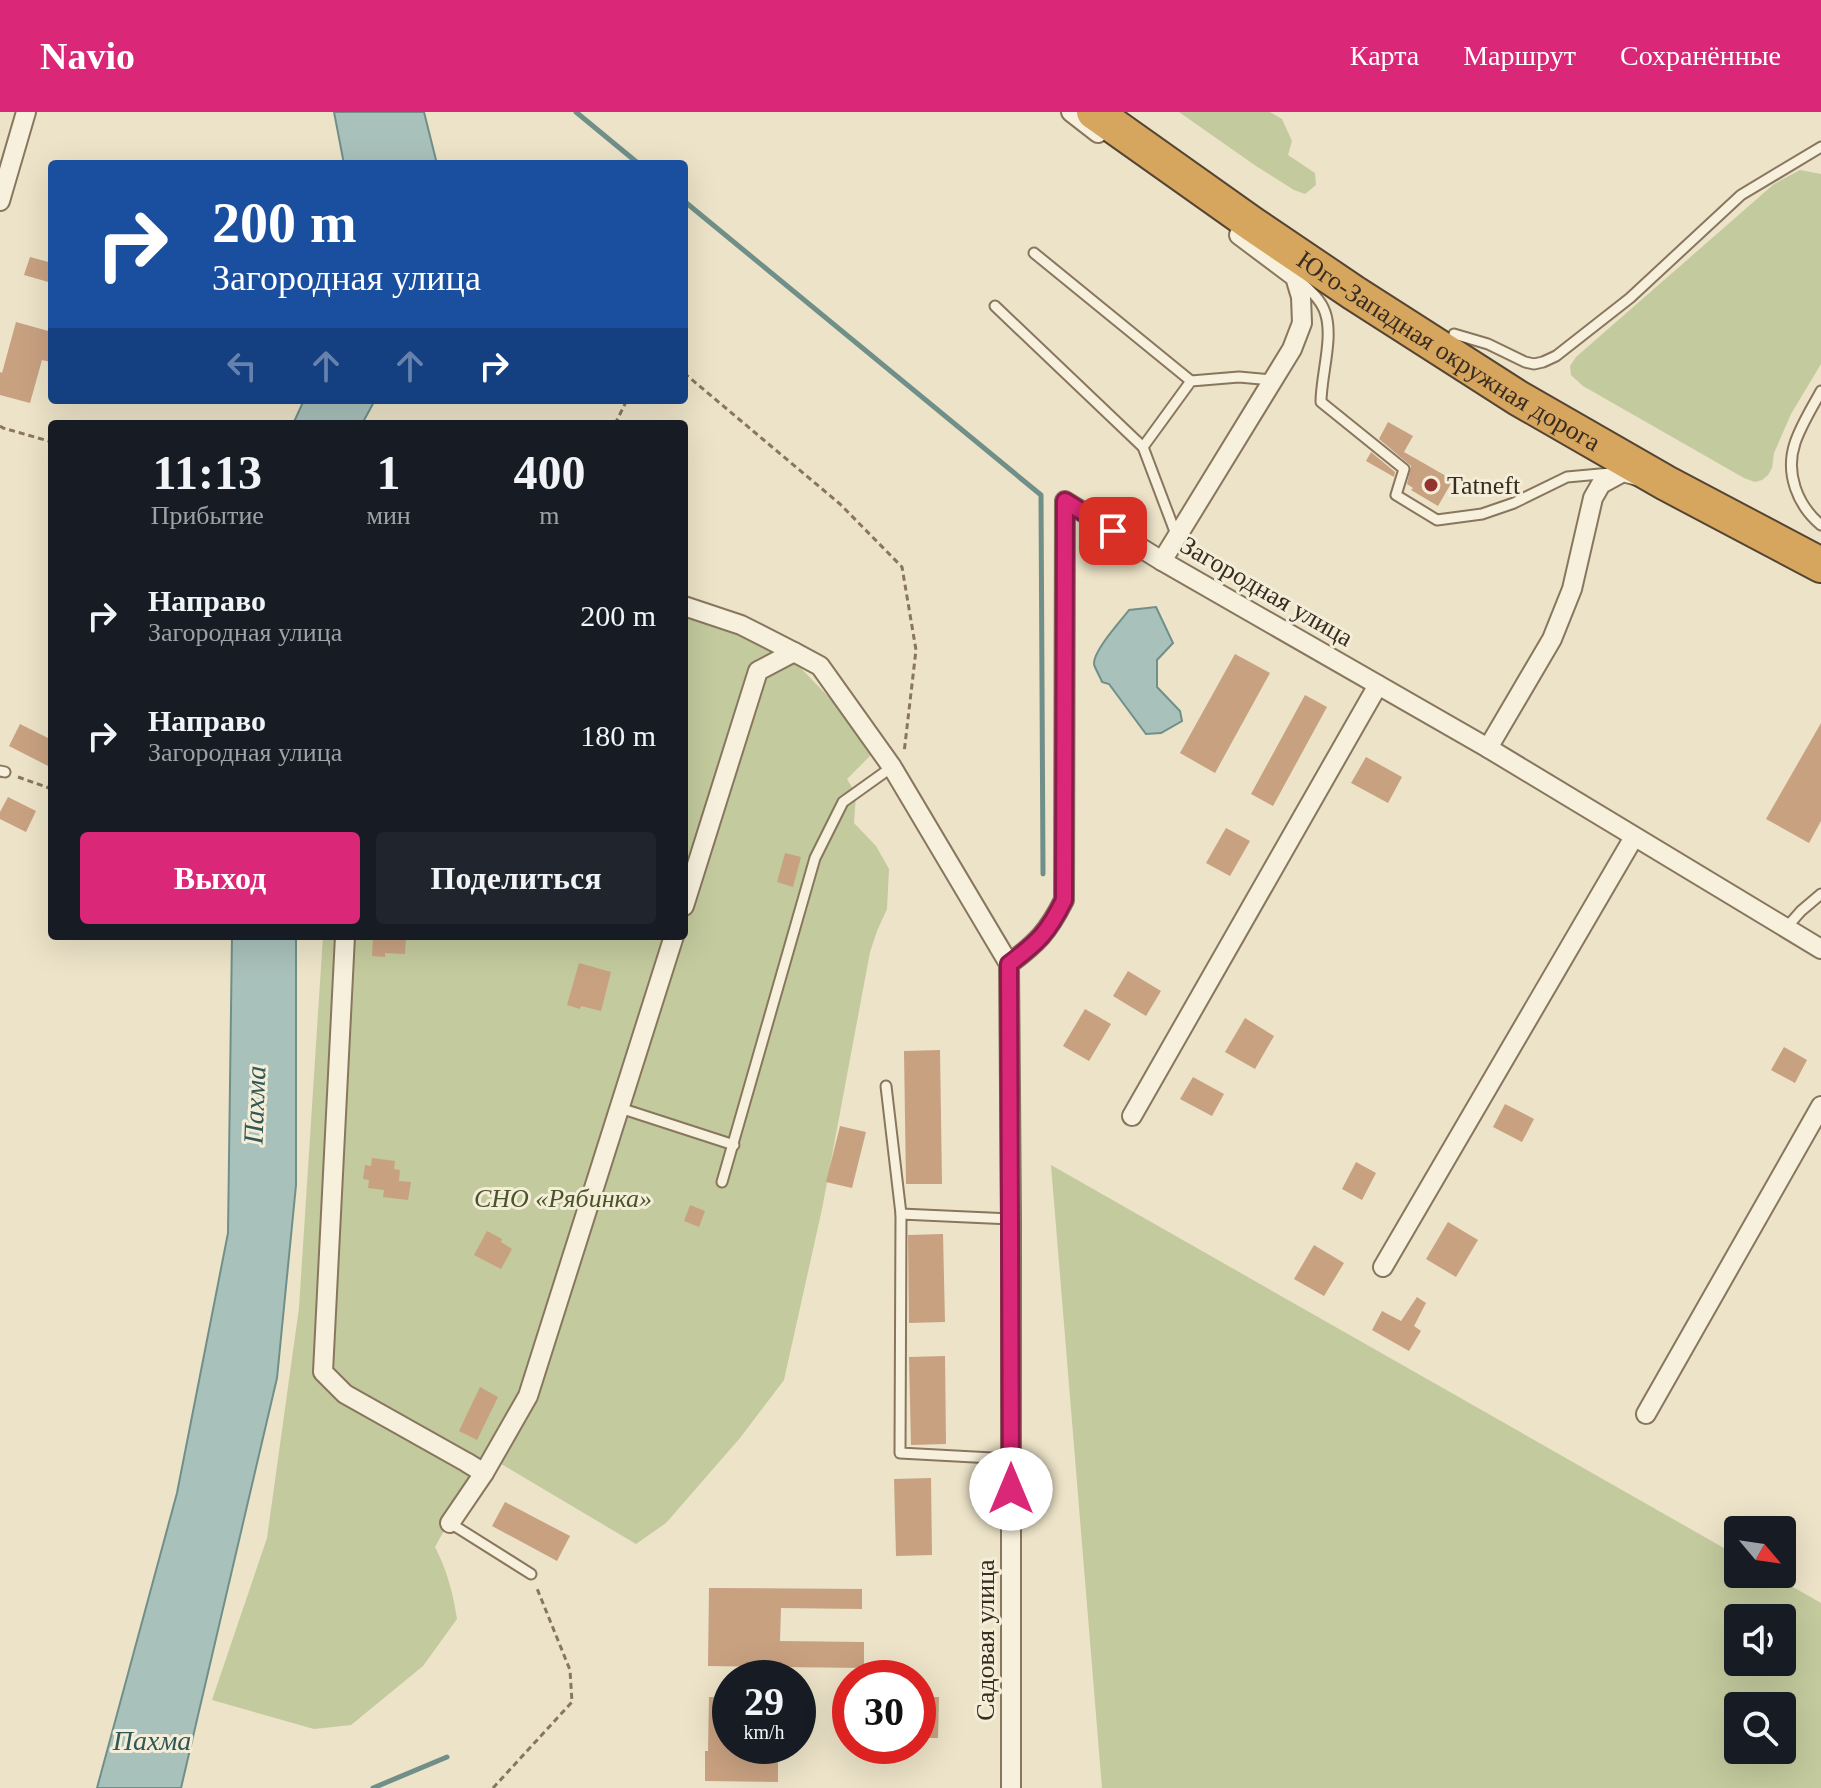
<!DOCTYPE html>
<html lang="ru">
<meta charset="utf-8">
<style>
body{margin:0;font-family:"Times New Roman",serif;background:#20242c;color:#f1f3f6;height:100vh;display:flex;flex-direction:column;font-size:30px;white-space:nowrap}
*{box-sizing:border-box;margin:0}
p{font-size:26px;color:#9ea1a6}
.icon{flex:none;width:44px;height:44px;fill:none;stroke:currentColor;stroke-width:2;stroke-linecap:round;stroke-linejoin:round}
.map{position:relative;flex:1;overflow:hidden}
.panel{position:absolute;left:48px;top:308px;width:640px;height:520px;display:flex;flex-direction:column;background:#171b24;border-radius:8px;box-shadow:0 8px 32px #0002}
.panel>*{flex:none}
.guide{position:absolute;left:48px;top:48px;width:640px;height:244px;border-radius:8px;box-shadow:0 8px 32px #0002;background:#1a4fa0;color:#fff;overflow:hidden}
.needle{width:52px;rotate:119deg}
.fabs{position:absolute;left:1724px;top:1404px;display:grid;gap:16px}
.fabs a{display:grid;place-items:center;width:72px;height:72px;border-radius:8px;background:#171b24;box-shadow:0 8px 32px #0002;font-size:40px}
.speed{position:absolute;left:712px;top:1548px;display:flex;gap:16px;font-size:40px;font-weight:700;text-align:center}
.speed>*{display:grid;place-content:center;width:104px;height:104px;border-radius:50%;background:#171b24;box-shadow:0 8px 32px #0002;line-height:1}
.speed small{font-size:20px;font-weight:400}
.speed .limit{border:12px solid #d22;background:#fff;color:#111}
.pin{position:absolute;display:grid;place-items:center;width:68px;height:68px;color:#fff;margin:-34px;border-radius:16px;box-shadow:0 4px 12px #0006}
.me{position:absolute;width:88px;margin:-44px;rotate:0deg;stroke-linejoin:round;filter:drop-shadow(0 0 6px #0008)}
.turn{display:flex;align-items:center;gap:28px;height:168px;padding:0 32px;font-size:36px}
.turn .icon{width:104px;height:104px;stroke-width:2.5}
.turn b{display:block;font-size:56px;line-height:68px}
.lanes{display:flex;align-items:center;height:76px;padding:0 32px;background:#0003;justify-content:center;gap:40px;direction:ltr}
.lanes .off{opacity:.35}
.eta{display:flex;justify-content:space-evenly;align-items:center;height:136px;text-align:center}
.eta b{font-size:48px;font-weight:700;line-height:56px}
.primary-button{display:flex;gap:16px;margin-top:auto;padding:16px 32px}
.primary-button a{flex:1;height:92px;border-radius:8px;background:#db2777;color:#fff;font-size:32px;font-weight:700;line-height:92px;text-align:center}
.primary-button a+a{background:#20242c;color:#f1f3f6}
ul{padding:0;list-style:none}
li{display:flex;align-items:center;gap:24px;height:120px;padding:0 32px}
li div{flex:1}
li b{display:block;font-size:30px}
li em{font-style:normal}
header{display:flex;align-items:center;gap:48px;box-sizing:border-box;height:112px;padding:0 40px;background:#db2777;color:#fff}
header strong{font-size:38px}
nav{display:flex;gap:44px;margin-inline-start:auto;font-size:28px}
.map>svg:first-child{display:block}
.green{fill:#c3ca9d;fill-rule:evenodd}
.water{fill:#a9c1bb;stroke:#708f89;stroke-width:2}
.lines{fill:none;stroke-linecap:round;stroke-linejoin:round}
.stream{stroke:#708f89;stroke-width:5}
.building{fill:#c8a181}
.lane-casing{stroke:#88765e;stroke-width:13}
.street-casing{stroke:#88765e;stroke-width:22}
.highway-casing{stroke:#564432;stroke-width:38}
.path{stroke:#88765e;stroke-width:3;stroke-dasharray:6 4;stroke-linecap:butt}
.lane{stroke:#f7f0dc;stroke-width:9}
.street{stroke:#f7f0dc;stroke-width:18}
.highway{stroke:#d6a65f;stroke-width:34}
.route-casing{stroke:#8e194d;stroke-width:20}
.route{stroke:#db2777;stroke-width:14}
.poi-dot{fill:#943431;stroke:#f4edd8;stroke-width:3}
.labels{text-anchor:middle;stroke-width:6;stroke-linejoin:round;paint-order:stroke}
.street-label{font-size:26px;fill:#392d21;stroke:#f4edd8}
.poi-label{font-size:26px;fill:#392d21;stroke:#f4edd8;text-anchor:start}
.park-label{font-size:26px;font-style:italic;fill:#485429;stroke:#f4edd8}
.water-label{font-size:28px;font-style:italic;fill:#315857;stroke:#f4edd8}
</style>
<header>
<strong>Navio</strong>
<nav><a>Карта</a><a>Маршрут</a><a>Сохранённые</a></nav>
</header>
<div class="map">
<svg width="1821" height="1676" viewBox="0 0 1821 1676">
<rect width="100%" height="100%" fill="#ece3c8"/>
<g class="green">
<polygon points="1179,0 1270,0 1282,7 1292,29 1288,43 1315,61 1316,73 1305,82 1294,78 1256,54"/>
<polygon points="1800,58 1821,62 1821,252 1791,302 1774,341 1772,356 1768,363 1762,368 1755,370 1744,366 1583,274 1571,263 1570,254 1576,245 1774,72"/>
<path d="M684 486 790 545 878 636 847 667 856 682 854 711 876 734 889 757 887 797 877 819 870 840 822 1097 784 1268 740 1326 666 1411 636 1432 486 1343 435 1435C447 1458 453 1481 457 1507L423 1554 351 1613 314 1617 212 1588 267 1426 299 1196 323 824H684Z"/>
<path d="M1051 1053 1738 1444V1462H1770L1821 1491V1676H1102ZM1782 1506V1550H1738V1506ZM1782 1594V1638H1738V1594Z"/>
</g>
<g class="water">
<polygon points="334,0 424,0 437,52 344,52"/>
<polygon points="304,288 375,288 362,312 293,312"/>
<path d="M1156 495 1173 531 1157 548V575L1180 599 1182 609 1161 621 1146 622 1109 572 1102 570C1100 564 1095 557 1094 552 1093 539 1120 510 1129 498Z"/>
<polygon points="232,824 296,824 296,1073 277,1266 181,1676 97,1676 177,1381 228,1121"/>
</g>
<g class="lines">
<g class="stream">
<polyline points="576,0 639,52"/>
<polyline points="684,89 1041,383 1043,762"/>
<polyline points="373,1676 447,1645"/>
</g>
</g>
<g class="building">
<polygon points="30,145 52,151 52,171 24,163"/>
<polygon points="16,210 52,220 52,243 50,250 42,248 30,291 0,283 0,260 2,261"/>
<polygon points="1388,310 1413,324 1404,340 1453,368 1438,394 1411,378 1413,376 1407,372 1411,354 1379,327"/>
<polygon points="1371,340 1395,360 1394,365 1366,349"/>
<polygon points="1235,542 1270,561 1215,661 1180,641"/>
<polygon points="1305,583 1327,595 1273,694 1251,682"/>
<polygon points="1821,611 1821,709 1809,731 1766,707"/>
<polygon points="20,612 52,628 52,656 9,634"/>
<polygon points="1366,645 1402,665 1388,691 1351,671"/>
<polygon points="8,685 36,699 26,720 0,707 0,700"/>
<polygon points="1226,716 1250,729 1230,764 1206,751"/>
<polygon points="785,741 801,745 793,775 777,770"/>
<polygon points="373,824 406,824 405,842 385,841 385,845 372,844"/>
<polygon points="579,851 611,860 601,899 581,894 580,897 567,893"/>
<polygon points="1128,859 1161,879 1146,904 1113,884"/>
<polygon points="1085,897 1111,912 1089,949 1063,934"/>
<polygon points="1245,906 1274,924 1255,957 1225,940"/>
<polygon points="1784,935 1807,948 1795,971 1771,958"/>
<polygon points="940,938 942,1072 906,1072 904,939"/>
<polygon points="1193,965 1224,982 1212,1004 1180,987"/>
<polygon points="1505,992 1534,1007 1522,1030 1493,1015"/>
<polygon points="840,1014 866,1020 852,1076 826,1070"/>
<polygon points="372,1046 395,1049 394,1057 400,1058 399,1069 411,1070 408,1088 383,1085 384,1078 368,1076 369,1068 363,1067 365,1053 371,1054"/>
<polygon points="1356,1050 1376,1061 1362,1088 1342,1077"/>
<polygon points="690,1093 705,1099 699,1115 684,1109"/>
<polygon points="1448,1110 1478,1128 1456,1165 1426,1147"/>
<polygon points="487,1119 502,1127 501,1130 512,1137 501,1157 474,1143"/>
<polygon points="943,1122 945,1210 909,1211 908,1123"/>
<polygon points="1314,1133 1344,1151 1324,1184 1294,1167"/>
<polygon points="1417,1185 1426,1191 1414,1214 1421,1219 1409,1239 1372,1218 1382,1199 1401,1209"/>
<polygon points="945,1244 946,1332 911,1333 909,1245"/>
<polygon points="480,1275 498,1285 477,1328 459,1319"/>
<polygon points="931,1366 932,1443 896,1444 894,1367"/>
<polygon points="505,1390 570,1424 557,1449 492,1414"/>
<polygon points="709,1476 862,1477 862,1497 781,1496 780,1529 864,1530 864,1556 708,1554"/>
<polygon points="709,1585 730,1585 730,1639 778,1640 778,1670 705,1669 705,1639 708,1639"/>
<polygon points="918,1585 939,1585 938,1626 918,1626"/>
</g>
<g class="lines">
<defs>
<g id="lane">
<polyline points="1034,141 1191,269"/>
<path d="M1301 170C1310 178 1321 188 1325 200 1334 225 1321 263 1321 290L1404 357 1396 383 1437 408 1482 402 1514 391 1567 365 1611 361"/>
<polyline points="995,194 1143,335"/>
<polyline points="1454,222 1488,232 1525,250 1534,252 1543,250 1556,244 1630,186 1741,83 1821,35"/>
<path d="M1821 279C1812 296 1801 313 1795 331 1785 361 1797 393 1821 413"/>
<polyline points="1177,425 1143,335 1191,269 1239,265 1272,268"/>
<polyline points="0,659 5,660"/>
<polyline points="1786,816 1801,799 1821,782"/>
<polyline points="886,974 901,1102"/>
<polyline points="620,996 734,1033"/>
<polyline points="722,1070 815,746 843,690 892,655"/>
<polyline points="1011,1347 900,1341 901,1102 1011,1107"/>
<polyline points="450,1411 531,1462"/>
</g>
<g id="street">
<polyline points="1071,0 1098,21"/>
<polyline points="0,89 26,0"/>
<polyline points="1162,449 1292,237 1302,211 1301,185 1295,165 1239,123"/>
<polyline points="684,494 741,513 794,540"/>
<polyline points="1488,636 1552,527 1572,477 1593,386 1601,372 1623,360 1641,365"/>
<polyline points="684,794 758,559 794,540 820,554 892,655 1009,852 1011,1107 1011,1676"/>
<polyline points="345,824 323,1260 345,1282 466,1350 484,1361"/>
<path d="M1009 852C1037 831 1048 820 1064 788L1065 389 1162 449 1488 636 1821 837"/>
<polyline points="1132,1004 1378,573"/>
<polyline points="1383,1155 1634,725"/>
<polyline points="1646,1302 1821,994"/>
<polyline points="450,1411 484,1361 528,1284 674,824"/>
</g>
<g id="highway">
<path id="s1" d="M1094 0 1252 112 1354 181 1518 286 1666 371 1821 453"/>
</g>
</defs>
<use href="#lane" class="lane-casing"/>
<use href="#street" class="street-casing"/>
<use href="#highway" class="highway-casing"/>
<g class="path">
<polyline points="684,261 840,392 902,455 916,538 904,641"/>
<polyline points="615,312 627,288"/>
<polyline points="0,314 3,316 52,330"/>
<polyline points="18,665 52,677"/>
<polyline points="493,1676 572,1590 570,1558 536,1474"/>
</g>
<use href="#lane" class="lane"/>
<use href="#street" class="street"/>
<use href="#highway" class="highway"/>
</g>
<g class="lines">
<defs>
<path id="route" d="M1011 1377 1009 852C1038 830 1048 821 1064 788L1065 389 1113 419"/>
</defs>
<use href="#route" class="route-casing"/>
<use href="#route" class="route"/>
</g>
<circle class="poi-dot" cx="1431" cy="373" r="8"/>
<g class="labels">
<g class="street-label">
<text dy="9" stroke="none"><textPath href="#s1" startOffset="428">Юго-Западная окружная дорога</textPath></text>
<text transform="translate(1267 479) rotate(30)" y="9">Загородная улица</text>
<text transform="translate(985 1528) rotate(-90)" y="9">Садовая улица</text>
</g>
<g class="poi-label">
<text x="1447" y="382">Tatneft</text>
</g>
<g class="park-label">
<text x="563" y="1095">СНО «Рябинка»</text>
</g>
<g class="water-label">
<text transform="translate(254 993) rotate(-88)" y="10">Пахма</text>
<text x="152" y="1638">Пахма</text>
</g>
</g>
</svg>
<div class="fabs">
<a><svg class="needle" viewBox="-14 -14 28 28"><path d="M0-13l5 13h-10z" fill="#e53935"/><path d="M0 13l5-13h-10z" fill="#9ea1a6"/></svg></a>
<a><svg class="icon" aria-label="sound" viewBox="0 0 24 24"><path d="M4 9h4l5-4v14l-5-4H4zM17 9q2 3 0 6"/></svg></a>
<a><svg class="icon" aria-label="search" viewBox="0 0 24 24"><circle cx="10" cy="10" r="6"/><path d="M15 15l6 6"/></svg></a>
</div>
<div class="speed"><div>29<small>km/h</small></div><div class="limit">30</div></div>
<div class="pin" style="left:1113px;top:419px;background:#d93025"><svg class="icon" aria-label="arrive" viewBox="0 0 24 24"><path d="M6 21V4h12l-3 4 3 4H6"/></svg></div>
<svg class="me" style="left:1011px;top:1377px" viewBox="-20 -20 40 40"><circle r="19" fill="#fff"/><path d="M0-13L10 11 0 6-10 11z" fill="#db2777"/></svg>
<div class="guide">
<div class="turn"><svg class="icon" aria-label="right" viewBox="0 0 24 24"><path d="M7 20v-9h11M14 6l5 5-5 5"/></svg><div><b>200 m</b>Загородная улица</div></div>
<div class="lanes"><svg class="icon off" aria-label="left" viewBox="0 0 24 24"><path d="M17 20v-9H6M10 6l-5 5 5 5"/></svg><svg class="icon off" aria-label="ahead" viewBox="0 0 24 24"><path d="M12 20V5M6 11l6-6 6 6"/></svg><svg class="icon off" aria-label="ahead" viewBox="0 0 24 24"><path d="M12 20V5M6 11l6-6 6 6"/></svg><svg class="icon" aria-label="right" viewBox="0 0 24 24"><path d="M7 20v-9h11M14 6l5 5-5 5"/></svg></div>
</div>
<section class="panel">
<div class="eta">
<div><b>11:13</b><p>Прибытие</p></div>
<div><b>1</b><p>мин</p></div>
<div><b>400</b><p>m</p></div>
</div>
<ul>
<li><svg class="icon" aria-label="right" viewBox="0 0 24 24"><path d="M7 20v-9h11M14 6l5 5-5 5"/></svg><div><b>Направо</b><p>Загородная улица</p></div><em>200 m</em></li>
<li><svg class="icon" aria-label="right" viewBox="0 0 24 24"><path d="M7 20v-9h11M14 6l5 5-5 5"/></svg><div><b>Направо</b><p>Загородная улица</p></div><em>180 m</em></li>
</ul>
<div class="primary-button"><a>Выход</a><a>Поделиться</a></div>
</section>
</div>
